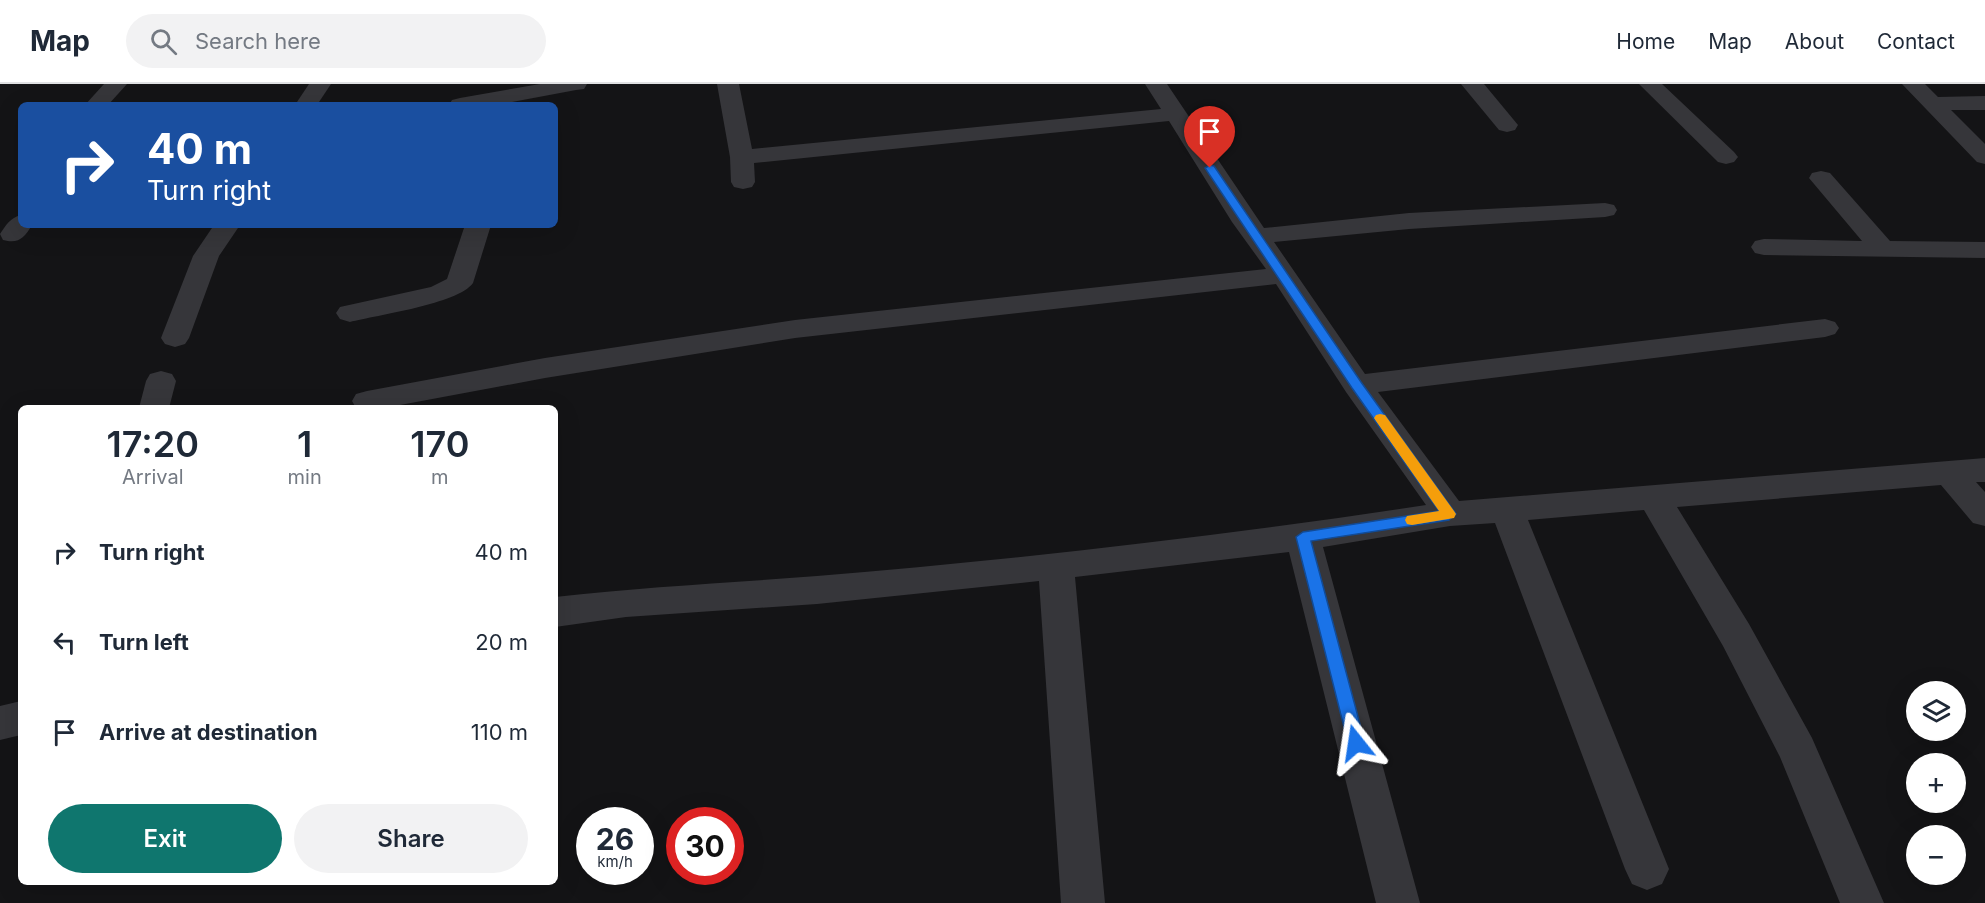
<!DOCTYPE html>
<meta charset="utf-8">
<style>
body{margin:0;font-family:Inter,sans-serif;background:#f2f2f3;color:#1f2937;height:100vh;display:flex;flex-direction:column;font-size:22px;white-space:nowrap}
*{box-sizing:border-box;margin:0}
p{font-size:20px;color:#747a83}
.icon{flex:none;width:33px;height:33px;fill:none;stroke:currentColor;stroke-width:2;stroke-linecap:round;stroke-linejoin:round}
.map{position:relative;flex:1;overflow:hidden}
.side{position:absolute;left:18px;top:321px;width:540px;height:480px;display:flex;flex-direction:column;background:#fff;border-radius:9px;box-shadow:0 6px 24px #0002}
.side>*{flex:none}
.banner{position:absolute;left:18px;top:18px;width:540px;height:126px;border-radius:9px;box-shadow:0 6px 24px #0002;background:#1a4fa0;color:#fff;overflow:hidden}
.controls{position:absolute;left:1906px;top:597px;display:grid;gap:12px}
.controls a{display:grid;place-items:center;width:60px;height:60px;border-radius:50%;background:#fff;box-shadow:0 6px 24px #0002;font-size:30px}
.speed{position:absolute;left:576px;top:723px;display:flex;gap:12px;font-size:30px;font-weight:700;text-align:center}
.speed>*{display:grid;place-content:center;width:78px;height:78px;border-radius:50%;background:#fff;box-shadow:0 6px 24px #0002;line-height:1}
.speed small{font-size:15px;font-weight:400}
.speed .limit{border:9px solid #d22;background:#fff;color:#111}
.pin{position:absolute;display:grid;place-items:center;width:51px;height:51px;color:#fff;margin:-62px -26px;border-radius:50% 50% 50% 0;rotate:-45deg;box-shadow:0 0 6px #0007}
.pin .icon{rotate:45deg}
.me{position:absolute;width:66px;margin:-33px;rotate:345deg;stroke-linejoin:round;filter:drop-shadow(0 0 4px #0008)}
.turn{display:flex;align-items:center;gap:21px;height:126px;padding:0 30px;font-size:27px}
.turn .icon{width:78px;height:78px;stroke-width:2.5}
.turn b{display:block;font-size:42px;line-height:51px}
.eta{display:flex;justify-content:space-evenly;align-items:center;height:102px;text-align:center}
.eta b{font-size:36px;font-weight:600;line-height:42px}
.action{display:flex;gap:12px;margin-top:auto;padding:12px 30px}
.action a{flex:1;height:69px;border-radius:36px;background:#0f766e;color:#fff;font-size:24px;font-weight:600;line-height:69px;text-align:center}
.action a+a{background:#f2f2f3;color:#1f2937}
ul{padding:0;list-style:none}
li{display:flex;align-items:center;gap:18px;height:90px;padding:0 30px}
li div{flex:1}
li b{display:block;font-size:22px}
li em{font-style:normal}
header{display:flex;align-items:center;gap:36px;box-sizing:border-box;height:84px;padding:0 30px;background:#fff;border-bottom:2px solid #e0e1e3}
header strong{font-size:28px}
nav{display:flex;gap:33px;margin-inline-start:auto;font-size:21px}
.search{width:420px;height:54px;background:#f2f2f3;display:flex;align-items:center;gap:15px;box-sizing:border-box;padding:0 21px;border-radius:33px;color:#747a83;font-size:22px}
.map>svg:first-child{display:block}
.lines{fill:none;stroke-linecap:round;stroke-linejoin:round}
.minor{fill:#36363a;fill-rule:evenodd}
.route{fill:#1a73e8;stroke:#114b97;stroke-width:1.5}
.slow{fill:#f59e0b}
</style>
<header>
<strong>Map</strong>
<div class="search"><svg class="icon" aria-label="search" viewBox="0 0 24 24"><circle cx="10" cy="10" r="6"/><path d="M15 15l6 6"/></svg>Search here</div>
<nav><a>Home</a><a>Map</a><a>About</a><a>Contact</a></nav>
</header>
<div class="map">
<svg width="1985" height="819" viewBox="0 0 1985 819">
<rect width="100%" height="100%" fill="#141416"/>
<g class="lines">
<g class="minor">
<polygon points="104,0 127,0 108,21 85,21"/>
<polygon points="309,0 331,0 317,21 295,21"/>
<polygon points="540,0 587,0 584,5 576,6 496,21 449,21 452,16 460,14"/>
<path d="M717 0H739L752 65 1161 25 1145 0H1167L1264 144 1409 129 1605 119 1614 121 1617 126 1614 131 1605 133 1409 145 1274 158 1365 290 1825 235 1835 238 1839 244 1835 250 1825 253 1378 308 1459 417 1985 374V398H1976L1985 408V442L1973 439 1941 401 1677 423 1749 540 1812 654 1884 819H1840L1780 673 1723 562 1644 426 1528 436 1669 785 1662 800 1647 806 1632 800 1625 785 1495 439 1450 442 1323 463 1420 819H1376L1289 468 1075 493 1105 819H1061L1039 497 817 520 626 533 555 543V513C642 503 730 499 817 492 1021 475 1224 452 1426 421L1346 308 1276 200 795 254 545 294 384 324H356L352 317 356 310 367 307 545 274 795 236 1266 185 1232 138 1169 37 754 79 755 98 752 103 743 105 734 103 731 98 730 73Z"/>
<polygon points="1461,0 1484,0 1518,41 1515,46 1507,48 1499,46"/>
<polygon points="1639,0 1662,0 1734,68 1738,73 1734,78 1726,80 1718,78"/>
<polygon points="1902,0 1925,0 1938,13 1985,12 1985,26 1951,26 1985,60 1985,80 1977,78"/>
<polygon points="1821,87 1830,89 1890,157 1985,158 1985,174 1764,171 1755,169 1751,163 1755,157 1764,155 1862,157 1809,94 1812,89"/>
<path d="M21 131V141H32C24 154 19 160 3 156L0 150C6 141 10 134 21 131Z"/>
<polygon points="214,141 240,141 219,172 189,254 185,260 175,263 165,260 161,254 193,172"/>
<path d="M465 141H491L473 199C458 220 377 231 350 238L340 235 336 229 340 223 431 203 447 195Z"/>
<polygon points="161,287 172,290 176,297 169,324 139,324 146,297 150,290"/>
<polygon points="21,617 21,651 0,656 0,622"/>
</g>
</g>
<polygon class="route" points="1210,81 1214,82 1361,298 1456,430 1449,436 1311,457 1365,659 1362,664 1356,666 1350,664 1348,659 1296,453 1303,448 1439,427 1352,304 1205,84"/>
<polygon class="slow" points="1380,330 1385,331 1454,427 1456,430 1454,434 1412,441 1407,440 1405,436 1407,432 1439,427 1376,337 1374,334 1376,331"/>
</svg>
<div class="controls">
<a><svg class="icon" aria-label="layers" viewBox="0 0 24 24"><path d="M12 4l9 5-9 5-9-5zM3 14l9 5 9-5"/></svg></a>
<a>+</a>
<a>−</a>
</div>
<div class="speed"><div>26<small>km/h</small></div><div class="limit">30</div></div>
<div class="pin" style="left:1210px;top:84px;background:#d93025"><svg class="icon" aria-label="arrive" viewBox="0 0 24 24"><path d="M6 21V4h12l-3 4 3 4H6"/></svg></div>
<svg class="me" style="left:1356px;top:659px" viewBox="-20 -20 40 40"><path d="M0-17L14 15 0 8-14 15z" fill="#1a73e8" stroke="#fff" stroke-width="4"/></svg>
<div class="banner">
<div class="turn"><svg class="icon" aria-label="right" viewBox="0 0 24 24"><path d="M7 20v-9h11M14 6l5 5-5 5"/></svg><div><b>40 m</b>Turn right</div></div>
</div>
<section class="side">
<div class="eta">
<div><b>17:20</b><p>Arrival</p></div>
<div><b>1</b><p>min</p></div>
<div><b>170</b><p>m</p></div>
</div>
<ul>
<li><svg class="icon" aria-label="right" viewBox="0 0 24 24"><path d="M7 20v-9h11M14 6l5 5-5 5"/></svg><div><b>Turn right</b></div><em>40 m</em></li>
<li><svg class="icon" aria-label="left" viewBox="0 0 24 24"><path d="M17 20v-9H6M10 6l-5 5 5 5"/></svg><div><b>Turn left</b></div><em>20 m</em></li>
<li><svg class="icon" aria-label="arrive" viewBox="0 0 24 24"><path d="M6 21V4h12l-3 4 3 4H6"/></svg><div><b>Arrive at destination</b></div><em>110 m</em></li>
</ul>
<div class="action"><a>Exit</a><a>Share</a></div>
</section>
</div>
